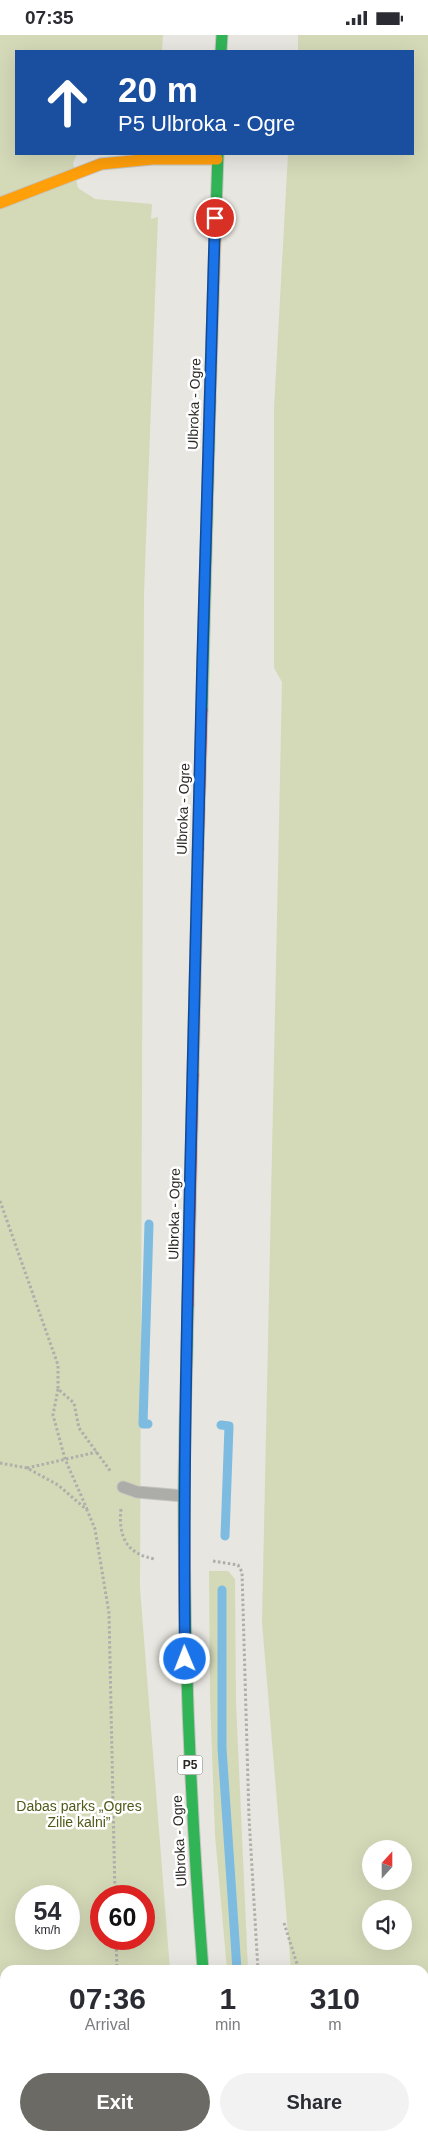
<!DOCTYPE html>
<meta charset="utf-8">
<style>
body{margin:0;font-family:Helvetica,sans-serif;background:#f2f2f3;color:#2b2b33;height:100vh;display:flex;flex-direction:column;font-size:19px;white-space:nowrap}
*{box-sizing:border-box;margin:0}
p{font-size:16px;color:#7c7c81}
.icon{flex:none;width:28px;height:28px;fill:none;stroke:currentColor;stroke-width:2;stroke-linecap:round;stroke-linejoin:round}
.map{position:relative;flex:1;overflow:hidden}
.sheet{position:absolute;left:0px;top:1930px;width:429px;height:176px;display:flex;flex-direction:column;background:#fff;border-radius:15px 15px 0 0;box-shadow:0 5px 20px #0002}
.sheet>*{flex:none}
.banner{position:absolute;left:15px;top:15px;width:399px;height:105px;border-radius:0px;box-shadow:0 5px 20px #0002;background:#1a4fa0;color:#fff;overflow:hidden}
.needle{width:32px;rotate:21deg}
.buttons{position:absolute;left:362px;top:1805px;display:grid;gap:10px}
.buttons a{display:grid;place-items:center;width:50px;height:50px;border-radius:50%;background:#fff;box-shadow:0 5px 20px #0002;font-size:25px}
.speed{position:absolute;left:15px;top:1850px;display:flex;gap:10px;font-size:25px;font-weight:700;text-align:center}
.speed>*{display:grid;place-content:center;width:65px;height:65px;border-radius:50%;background:#fff;box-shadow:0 5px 20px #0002;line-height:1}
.speed small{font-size:12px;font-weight:400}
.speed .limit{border:8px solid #d22;background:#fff;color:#111}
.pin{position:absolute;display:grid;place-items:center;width:42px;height:42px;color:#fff;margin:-21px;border:2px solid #fff;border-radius:50%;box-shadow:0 1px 5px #0007}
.me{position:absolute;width:55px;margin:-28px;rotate:359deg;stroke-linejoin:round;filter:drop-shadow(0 0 4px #0008)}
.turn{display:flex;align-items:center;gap:18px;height:105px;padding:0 20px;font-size:22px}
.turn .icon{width:65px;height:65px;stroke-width:2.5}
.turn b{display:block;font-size:35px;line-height:42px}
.eta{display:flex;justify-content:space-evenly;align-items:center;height:85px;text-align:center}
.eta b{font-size:30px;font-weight:700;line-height:35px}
.action{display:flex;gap:10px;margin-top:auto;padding:10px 20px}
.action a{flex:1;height:58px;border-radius:30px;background:#6b6a65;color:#fff;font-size:20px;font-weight:700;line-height:58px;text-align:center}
.action a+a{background:#f2f2f3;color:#2b2b33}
.status{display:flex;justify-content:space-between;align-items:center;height:35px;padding:0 25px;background:#fff;direction:ltr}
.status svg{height:14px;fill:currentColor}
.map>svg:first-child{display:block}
.green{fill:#d4dab8;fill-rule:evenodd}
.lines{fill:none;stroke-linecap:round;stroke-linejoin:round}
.stream{stroke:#7dbbe1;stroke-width:9}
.lane-casing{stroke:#c5c3bf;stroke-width:13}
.fast-casing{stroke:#c5c3bf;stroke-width:13}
.slow-casing{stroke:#c5c3bf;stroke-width:13}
.jam-casing{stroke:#c5c3bf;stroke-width:13}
.path{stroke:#aeaeaa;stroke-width:3;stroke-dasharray:2.5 2.5;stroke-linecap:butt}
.lane{stroke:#acaca9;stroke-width:11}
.fast{stroke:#30b455;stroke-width:11}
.slow{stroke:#ff9f0a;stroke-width:11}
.jam{stroke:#e5322d;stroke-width:11}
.route-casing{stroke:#114b97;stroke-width:12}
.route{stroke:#1a73e8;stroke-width:9}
.labels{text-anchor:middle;stroke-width:5;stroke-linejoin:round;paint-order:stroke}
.shield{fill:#fff;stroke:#686865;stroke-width:1}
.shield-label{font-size:12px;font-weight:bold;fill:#282723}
.street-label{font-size:14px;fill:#282723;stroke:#fff}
.park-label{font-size:14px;fill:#4f5a18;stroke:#fff}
</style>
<div class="status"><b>07:35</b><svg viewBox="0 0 49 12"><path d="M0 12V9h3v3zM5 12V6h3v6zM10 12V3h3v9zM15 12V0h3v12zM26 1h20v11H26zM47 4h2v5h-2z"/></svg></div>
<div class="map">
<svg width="428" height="2106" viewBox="0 0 428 2106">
<rect width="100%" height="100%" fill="#e8e6e0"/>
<g class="green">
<path d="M0 0H163L162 16H16V119H77L73 128 78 153 95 164 152 169 151 184 158 182 144 559 140 1553 170 1935H5V2101H183L184 2106H0ZM26 1861H69V1904H26ZM101 1861H144V1904H101Z"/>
<path d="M298 0H428V2106H311L310 2101H424V1935H291L262 1587 282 647 274 633V373L288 119H412V16H298ZM371 1814H404V1846H371ZM371 1874H404V1906H371Z"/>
<polygon points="209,1536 228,1536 235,1544 236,1666 248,1935 227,1935 215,1800 210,1663"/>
</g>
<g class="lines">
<g class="stream">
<polyline points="148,1389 143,1389 149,1189"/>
<polyline points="221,1390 229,1391 225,1501"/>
<polyline points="222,1555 222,1713 237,1935"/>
<polyline points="256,2101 257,2106"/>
</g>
<defs>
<polyline id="lane" points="123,1452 137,1457 184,1461"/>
<g id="fast">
<polyline points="221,16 222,0"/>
<polyline points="215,205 218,119"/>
<polyline points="202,675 210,366"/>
<path d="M188 1270C187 1334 184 1398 184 1463 184 1620 191 1778 203 1935"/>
</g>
<g id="slow">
<polyline points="0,168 101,129 152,124 217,124"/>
<polyline points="210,366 215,205"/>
<polyline points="193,1040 198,814"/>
</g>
<g id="jam">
<polyline points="198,814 202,675"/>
<polyline points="188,1270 193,1040"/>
<polyline points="221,2101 221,2106"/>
</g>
</defs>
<use href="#lane" class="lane-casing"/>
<use href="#fast" class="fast-casing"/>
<use href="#slow" class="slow-casing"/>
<use href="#jam" class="jam-casing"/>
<g class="path">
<polyline points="0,1166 58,1330 58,1354 74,1368 79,1393 111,1437"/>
<polyline points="58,1354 53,1380 65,1424 87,1474"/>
<polyline points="0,1428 27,1433 58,1450 87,1475 95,1494 109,1578 115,1861"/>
<polyline points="27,1433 97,1417"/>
<path d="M121 1474C118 1502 127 1520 156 1524"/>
<polyline points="213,1526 238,1530 242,1537 249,1782 258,1935"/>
<polyline points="284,1888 299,1935"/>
<polyline points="116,1904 117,1935"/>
<polyline points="0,2081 5,2078"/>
<polyline points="109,2101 111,2106"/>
<polyline points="124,2101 125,2106"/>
<polyline points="276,2101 277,2106"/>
<polyline points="356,2101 358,2106"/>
</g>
<use href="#lane" class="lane"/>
<use href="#fast" class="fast"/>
<use href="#slow" class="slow"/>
<use href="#jam" class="jam"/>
</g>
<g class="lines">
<defs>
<path id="route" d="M185 1624C183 1450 187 1276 191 1102 197 796 206 489 215 183"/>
</defs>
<use href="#route" class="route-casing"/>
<use href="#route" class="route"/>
</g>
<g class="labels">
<rect class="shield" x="177.5" y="1720.5" width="25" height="19" rx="4"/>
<g class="shield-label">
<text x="190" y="1734">P5</text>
</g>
<g class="street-label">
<text transform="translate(194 369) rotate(-88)" y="5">Ulbroka - Ogre</text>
<text transform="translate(183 774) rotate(-88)" y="5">Ulbroka - Ogre</text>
<text transform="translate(174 1179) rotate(-89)" y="5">Ulbroka - Ogre</text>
<text transform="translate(179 1806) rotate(-93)" y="5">Ulbroka - Ogre</text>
</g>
<g class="park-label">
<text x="79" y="1776">Dabas parks „Ogres<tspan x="79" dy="16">Zilie kalni”</tspan></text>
</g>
</g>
</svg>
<div class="buttons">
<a><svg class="needle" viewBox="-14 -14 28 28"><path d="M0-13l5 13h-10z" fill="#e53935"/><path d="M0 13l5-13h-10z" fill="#7c7c81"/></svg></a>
<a><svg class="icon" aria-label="sound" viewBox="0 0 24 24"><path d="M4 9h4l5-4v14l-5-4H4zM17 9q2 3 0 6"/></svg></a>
</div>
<div class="speed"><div>54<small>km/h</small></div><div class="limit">60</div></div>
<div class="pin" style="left:215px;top:183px;background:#d93025"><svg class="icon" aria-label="arrive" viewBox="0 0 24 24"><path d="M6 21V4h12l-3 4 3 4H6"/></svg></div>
<svg class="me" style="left:185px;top:1624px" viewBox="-20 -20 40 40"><circle r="17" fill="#1a73e8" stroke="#fff" stroke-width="3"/><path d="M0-11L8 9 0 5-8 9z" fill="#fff"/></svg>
<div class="banner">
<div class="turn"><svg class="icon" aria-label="ahead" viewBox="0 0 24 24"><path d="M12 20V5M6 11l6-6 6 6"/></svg><div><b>20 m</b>P5 Ulbroka - Ogre</div></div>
</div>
<section class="sheet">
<div class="eta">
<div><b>07:36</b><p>Arrival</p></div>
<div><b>1</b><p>min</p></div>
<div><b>310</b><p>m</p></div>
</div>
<div class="action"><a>Exit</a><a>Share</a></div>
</section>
</div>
